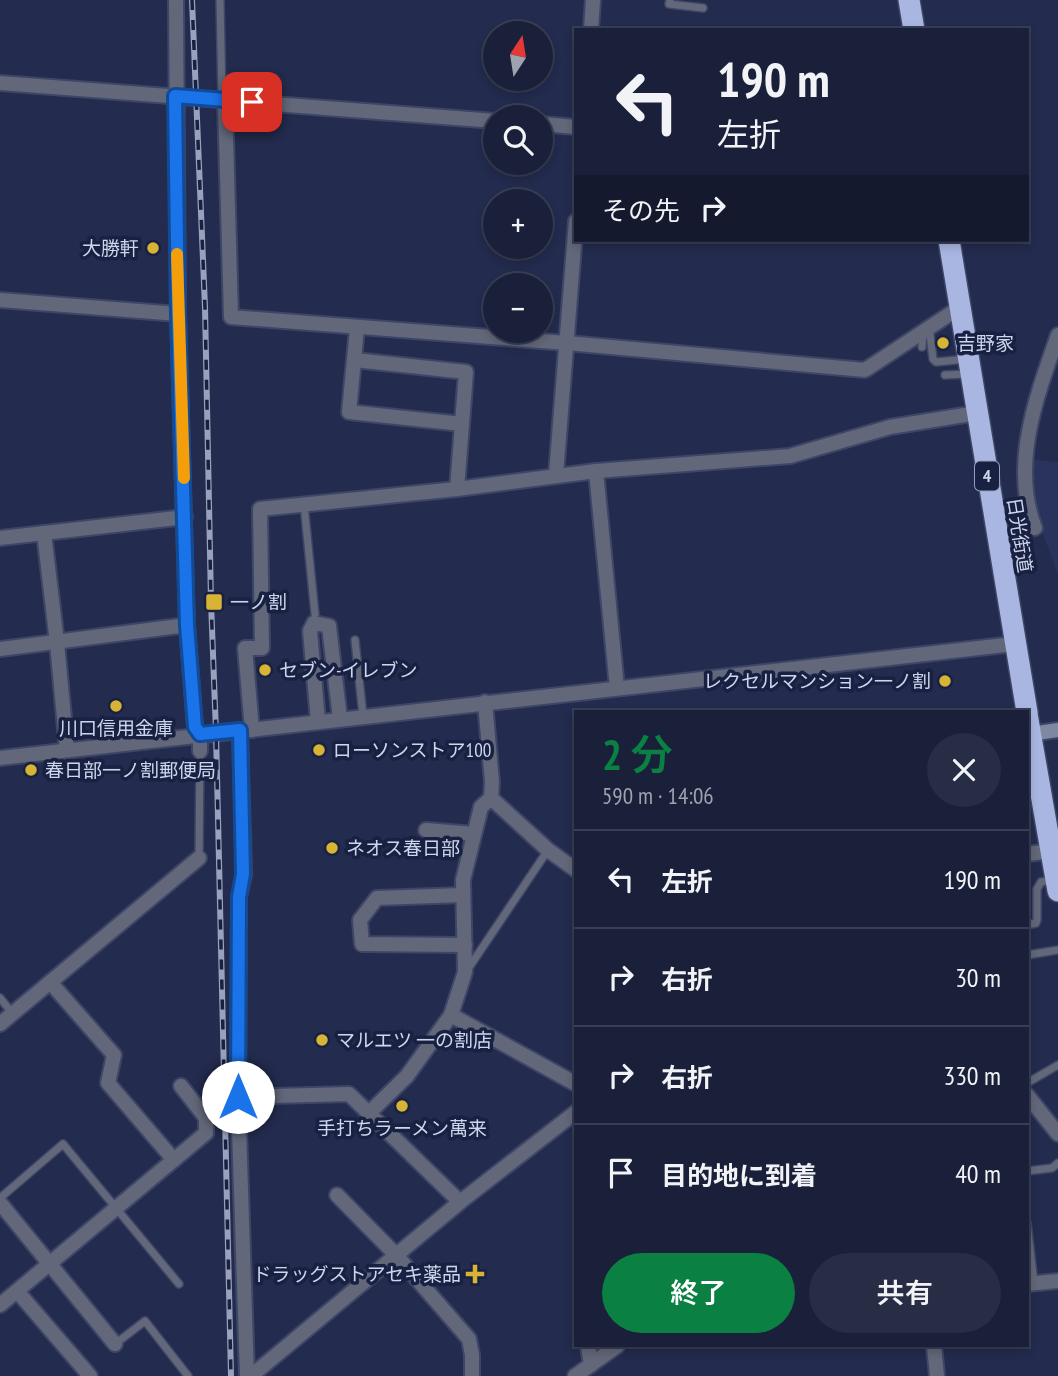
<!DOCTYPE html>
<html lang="ja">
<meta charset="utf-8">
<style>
body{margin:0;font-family:"PT Sans Narrow","Noto Sans JP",sans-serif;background:#272d45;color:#f1f3f6;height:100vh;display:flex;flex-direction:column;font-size:26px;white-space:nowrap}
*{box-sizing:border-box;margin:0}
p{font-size:23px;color:#9fa3af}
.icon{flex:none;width:38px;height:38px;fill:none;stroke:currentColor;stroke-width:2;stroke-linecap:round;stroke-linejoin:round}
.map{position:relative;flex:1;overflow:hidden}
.side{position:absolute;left:574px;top:710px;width:455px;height:637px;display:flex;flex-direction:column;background:#1a203a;border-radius:0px;box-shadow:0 4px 10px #0003,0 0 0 2px #383e54}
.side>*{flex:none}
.guide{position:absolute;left:574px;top:28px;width:455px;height:214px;border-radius:0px;box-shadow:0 4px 10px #0003,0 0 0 2px #383e54;background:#1a203a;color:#f1f3f6;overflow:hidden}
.needle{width:46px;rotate:12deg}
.buttons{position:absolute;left:483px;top:21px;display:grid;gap:14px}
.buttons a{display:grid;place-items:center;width:70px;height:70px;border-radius:50%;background:#1a203a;box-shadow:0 4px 10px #0003,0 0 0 2px #383e54;font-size:35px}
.pin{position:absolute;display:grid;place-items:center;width:60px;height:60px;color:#fff;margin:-30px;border-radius:14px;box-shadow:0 4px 10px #0006}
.me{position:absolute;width:77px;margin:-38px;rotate:0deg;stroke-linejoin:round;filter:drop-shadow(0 0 5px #0008)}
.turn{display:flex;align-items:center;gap:24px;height:147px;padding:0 28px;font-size:32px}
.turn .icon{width:91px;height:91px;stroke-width:2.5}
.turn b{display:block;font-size:49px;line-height:60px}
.then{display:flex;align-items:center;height:66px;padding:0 28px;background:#0003;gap:14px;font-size:26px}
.round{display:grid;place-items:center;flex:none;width:74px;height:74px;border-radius:37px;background:#272d45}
.summary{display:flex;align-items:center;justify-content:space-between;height:119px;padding:0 28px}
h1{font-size:42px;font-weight:600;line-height:52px;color:#0b8043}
.action{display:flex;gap:14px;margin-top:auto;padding:14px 28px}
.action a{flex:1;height:80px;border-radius:42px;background:#0b8043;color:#fff;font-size:28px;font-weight:600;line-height:80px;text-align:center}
.action a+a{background:#272d45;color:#f1f3f6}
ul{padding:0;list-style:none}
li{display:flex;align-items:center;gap:21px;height:98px;padding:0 28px;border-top:2px solid #383e54}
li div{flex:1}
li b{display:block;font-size:26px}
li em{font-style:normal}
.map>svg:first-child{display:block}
.built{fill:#2a335c}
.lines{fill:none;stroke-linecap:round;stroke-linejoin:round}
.lane-casing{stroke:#3e4667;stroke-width:10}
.street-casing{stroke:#3e4667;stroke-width:18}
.secondary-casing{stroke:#3e4667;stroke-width:18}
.highway-casing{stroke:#3e4667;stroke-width:24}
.lane{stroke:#626779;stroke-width:7}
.street{stroke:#626779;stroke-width:14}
.secondary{stroke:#7f87a3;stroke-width:14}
.highway{stroke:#a9b6e1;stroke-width:21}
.rail-casing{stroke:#9aa1bc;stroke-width:6}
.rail{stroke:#192143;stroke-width:3.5;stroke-dasharray:10;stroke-linecap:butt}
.route-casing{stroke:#114b97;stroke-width:18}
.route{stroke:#1a73e8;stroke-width:12}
.slow{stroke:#f59e0b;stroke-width:12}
.poi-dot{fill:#d8b434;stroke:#192143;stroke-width:2.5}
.labels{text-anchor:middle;stroke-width:7;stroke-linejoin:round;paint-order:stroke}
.shield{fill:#192143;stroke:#989fb9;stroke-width:2}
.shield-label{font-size:18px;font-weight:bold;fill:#ced5ec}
.poi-label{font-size:19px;fill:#ced5ec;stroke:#192143;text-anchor:start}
.street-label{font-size:19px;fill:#ced5ec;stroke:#192143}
</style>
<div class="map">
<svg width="1058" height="1376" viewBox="0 0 1058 1376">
<rect width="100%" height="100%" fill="#232b4e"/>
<polygon class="built" points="1027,459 1058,462 1058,574 1031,502"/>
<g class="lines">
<defs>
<g id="lane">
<polyline points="220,0 222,99"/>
<polyline points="670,0 669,4 703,8"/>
<polyline points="929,327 933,359 936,362 967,359"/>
<polyline points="922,347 923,333"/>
<polyline points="945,375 969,374"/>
<polyline points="304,505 315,614"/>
<polyline points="355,640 363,716"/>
<polyline points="199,858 200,751"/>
<polyline points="1027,925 1036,923 1037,920 1037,889 1041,882 1053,880"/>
<polyline points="1027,955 1058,950"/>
<polyline points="468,969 548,850"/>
<polyline points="0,998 13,1014"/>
<polyline points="1027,1083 1058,1065"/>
<polyline points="1027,1171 1052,1168 1058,1163"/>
<polyline points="0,1198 63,1144 179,1284"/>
<polyline points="1027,1223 1034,1283"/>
<polyline points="115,1344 145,1321 188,1376"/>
</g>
<g id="street">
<polyline points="176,0 178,314 187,625 195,727 200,734 200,751"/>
<polyline points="591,30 593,0"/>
<polyline points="0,83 495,121"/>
<polyline points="225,100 231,317 567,343 865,370 959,308"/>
<polyline points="541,124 576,127"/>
<polyline points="0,300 178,314"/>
<polyline points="357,328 349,412 462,424"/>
<polyline points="355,360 466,372 457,489"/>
<polyline points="596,471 617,688"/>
<polyline points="556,475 576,221"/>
<path d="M1035 528C1010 465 1037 395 1058 335"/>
<polyline points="44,533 57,643 67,750"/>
<polyline points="0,538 185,517"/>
<polyline points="0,649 187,625"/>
<polyline points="318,721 310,631 314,623 329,626 340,719"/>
<polyline points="240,730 244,874 239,897 238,1097 247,1376"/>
<polyline points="252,730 245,648 262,648 260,509 457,489 596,471 790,456 890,427 977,413"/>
<polyline points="0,758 1014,644"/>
<polyline points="491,798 548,850 576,870"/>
<polyline points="426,830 474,834"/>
<polyline points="1027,854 1051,851"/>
<polyline points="463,895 377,898 360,920 362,944 465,945"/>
<polyline points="50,982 114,1055 108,1083 174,1160"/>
<polyline points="451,1015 576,1084"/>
<polyline points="0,1024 199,858"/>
<polyline points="1027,1095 1058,1134"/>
<polyline points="238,1097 349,1094 460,1202"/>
<polyline points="369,1113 407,1076 451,1015 465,972 463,880 481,807 491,798 492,782 485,702"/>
<polyline points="337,1195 397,1256 469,1339 472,1355 472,1376"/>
<polyline points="0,1203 115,1344"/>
<polyline points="1027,1284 1058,1281"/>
<polyline points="17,1291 90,1376"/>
<polyline points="0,1305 206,1133 206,1118 181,1086"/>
<polyline points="588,1346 591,1365"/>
<polyline points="934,1346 937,1376"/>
<polyline points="251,1376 460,1202 576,1112"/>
<polyline points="575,1376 617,1346"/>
</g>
<polyline id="secondary" points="1031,734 1058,730"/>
<g id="highway">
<polyline points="909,0 914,30"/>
<polyline points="949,240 1027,712"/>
<polyline points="1027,714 1058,891"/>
</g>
</defs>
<use href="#lane" class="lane-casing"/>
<use href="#street" class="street-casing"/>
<use href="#secondary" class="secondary-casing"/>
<use href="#highway" class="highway-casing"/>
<use href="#lane" class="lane"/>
<use href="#street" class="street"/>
<use href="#secondary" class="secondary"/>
<use href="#highway" class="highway"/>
<defs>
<polyline id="rail" points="192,0 205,307 211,602 216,732 231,1376"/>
</defs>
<use href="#rail" class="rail-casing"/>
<use href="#rail" class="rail"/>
</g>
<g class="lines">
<defs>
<polyline id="route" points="238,1097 239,897 243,874 240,730 200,734 195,727 187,625 178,314 175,96 252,102"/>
</defs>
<use href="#route" class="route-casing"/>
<use href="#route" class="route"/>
<polyline class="slow" points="177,254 184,478"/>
</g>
<g class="poi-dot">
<circle cx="153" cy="248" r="7"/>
<circle cx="943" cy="343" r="7"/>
<rect x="205" y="593" width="18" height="18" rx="3.5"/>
<circle cx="265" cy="670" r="7"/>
<circle cx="945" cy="681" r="7"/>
<circle cx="116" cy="706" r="7"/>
<circle cx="319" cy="750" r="7"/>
<circle cx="31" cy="770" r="7"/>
<circle cx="332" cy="848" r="7"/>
<circle cx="322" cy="1040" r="7"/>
<circle cx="402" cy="1106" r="7"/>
<path d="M471.5 1263.5h7v7h7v7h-7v7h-7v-7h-7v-7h7z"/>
</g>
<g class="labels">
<rect class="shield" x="975" y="461.5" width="24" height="29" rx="5"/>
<g class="shield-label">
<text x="987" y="482">4</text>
</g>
<g class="poi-label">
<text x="139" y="255" text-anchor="end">大勝軒</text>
<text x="957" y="350">吉野家</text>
<text x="230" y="609">一ノ割</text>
<text x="279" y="677">セブン-イレブン</text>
<text x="931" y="688" text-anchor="end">レクセルマンション一ノ割</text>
<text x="116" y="735" text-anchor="middle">川口信用金庫</text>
<text x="333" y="757">ローソンストア100</text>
<text x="45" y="777">春日部一ノ割郵便局</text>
<text x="346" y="855">ネオス春日部</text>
<text x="336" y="1047">マルエツ 一の割店</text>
<text x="402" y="1135" text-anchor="middle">手打ちラーメン萬来</text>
<text x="461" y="1281" text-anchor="end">ドラッグストアセキ薬品</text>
</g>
<g class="street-label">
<text transform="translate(1020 535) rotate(81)" y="7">日光街道</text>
</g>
</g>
</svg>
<div class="buttons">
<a><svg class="needle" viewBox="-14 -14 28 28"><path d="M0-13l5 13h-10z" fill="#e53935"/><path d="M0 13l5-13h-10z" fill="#9fa3af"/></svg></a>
<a><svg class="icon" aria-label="search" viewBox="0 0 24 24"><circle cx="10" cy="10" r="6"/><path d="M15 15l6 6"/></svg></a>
<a>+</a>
<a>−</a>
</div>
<div class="pin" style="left:252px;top:102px;background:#d93025"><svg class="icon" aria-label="arrive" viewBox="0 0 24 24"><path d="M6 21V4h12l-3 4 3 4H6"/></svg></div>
<svg class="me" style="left:238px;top:1097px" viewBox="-20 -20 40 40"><circle r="19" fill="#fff"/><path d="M0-13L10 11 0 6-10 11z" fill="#1a73e8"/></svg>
<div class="guide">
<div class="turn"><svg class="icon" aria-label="left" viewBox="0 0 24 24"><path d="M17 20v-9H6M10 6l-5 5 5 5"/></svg><div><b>190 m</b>左折</div></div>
<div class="then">その先<svg class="icon" aria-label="right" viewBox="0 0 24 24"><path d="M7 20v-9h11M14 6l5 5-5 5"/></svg></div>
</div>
<section class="side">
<div class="summary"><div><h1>2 分</h1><p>590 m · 14:06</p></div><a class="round"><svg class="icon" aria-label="close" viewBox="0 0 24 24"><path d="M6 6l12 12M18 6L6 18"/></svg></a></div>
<ul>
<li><svg class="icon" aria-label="left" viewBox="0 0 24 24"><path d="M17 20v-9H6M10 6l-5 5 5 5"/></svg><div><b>左折</b></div><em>190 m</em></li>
<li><svg class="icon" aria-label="right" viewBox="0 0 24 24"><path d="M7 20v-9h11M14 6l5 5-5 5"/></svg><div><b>右折</b></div><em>30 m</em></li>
<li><svg class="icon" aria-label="right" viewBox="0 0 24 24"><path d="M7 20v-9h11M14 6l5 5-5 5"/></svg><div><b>右折</b></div><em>330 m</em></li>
<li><svg class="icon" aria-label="arrive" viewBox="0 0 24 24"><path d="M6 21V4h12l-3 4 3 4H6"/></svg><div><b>目的地に到着</b></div><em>40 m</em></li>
</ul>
<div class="action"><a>終了</a><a>共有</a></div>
</section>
</div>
